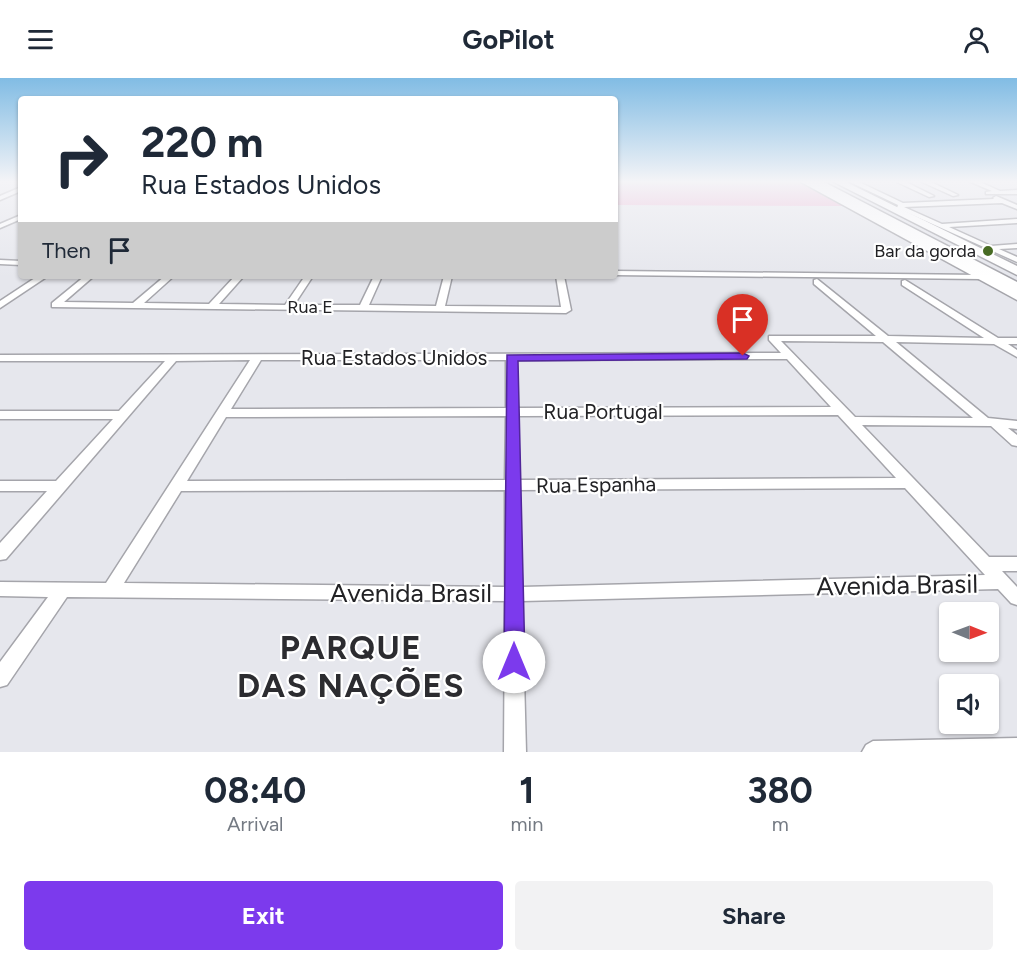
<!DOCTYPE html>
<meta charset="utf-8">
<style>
body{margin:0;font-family:Figtree,sans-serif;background:#f2f2f3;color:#1f2937;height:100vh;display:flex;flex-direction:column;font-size:22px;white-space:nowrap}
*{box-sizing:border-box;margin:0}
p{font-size:20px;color:#747a83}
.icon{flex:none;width:33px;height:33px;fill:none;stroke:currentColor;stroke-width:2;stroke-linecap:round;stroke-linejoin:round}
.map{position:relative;height:674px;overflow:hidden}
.side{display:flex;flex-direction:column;background:#fff;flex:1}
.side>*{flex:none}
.guide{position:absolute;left:18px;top:18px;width:600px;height:183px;border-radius:6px;box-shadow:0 2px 4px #0004;background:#fff;color:#1f2937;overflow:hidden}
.needle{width:39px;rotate:91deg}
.controls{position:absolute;left:939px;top:524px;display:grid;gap:12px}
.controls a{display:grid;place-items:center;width:60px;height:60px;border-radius:6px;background:#fff;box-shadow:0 2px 4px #0004;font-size:30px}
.pin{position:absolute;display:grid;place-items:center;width:51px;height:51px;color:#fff;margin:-62px -26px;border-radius:50% 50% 50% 0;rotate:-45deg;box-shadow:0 0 6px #0007}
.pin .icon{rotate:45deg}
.me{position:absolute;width:66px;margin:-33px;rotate:0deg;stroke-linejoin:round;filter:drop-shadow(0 0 4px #0008)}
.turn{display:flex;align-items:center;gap:21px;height:126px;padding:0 24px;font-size:27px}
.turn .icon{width:78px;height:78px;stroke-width:2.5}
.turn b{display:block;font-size:42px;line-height:51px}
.then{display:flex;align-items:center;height:57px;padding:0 24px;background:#0003;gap:12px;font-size:22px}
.eta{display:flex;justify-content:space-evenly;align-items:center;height:102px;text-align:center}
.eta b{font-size:36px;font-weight:700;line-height:42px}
.button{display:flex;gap:12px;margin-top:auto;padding:12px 24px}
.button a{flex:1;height:69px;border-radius:6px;background:#7c3aed;color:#fff;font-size:24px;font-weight:700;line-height:69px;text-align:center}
.button a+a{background:#f2f2f3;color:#1f2937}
header{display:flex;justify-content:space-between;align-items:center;height:78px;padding:0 24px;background:#fff;font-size:27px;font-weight:700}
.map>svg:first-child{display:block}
.green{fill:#edb7d5}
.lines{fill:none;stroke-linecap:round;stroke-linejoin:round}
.minor-casing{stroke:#a5a5ab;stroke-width:3}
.secondary-casing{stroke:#a5a5ab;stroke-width:3}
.trunk-casing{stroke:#a5a5ab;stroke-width:3}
.minor{fill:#fff;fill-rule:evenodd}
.secondary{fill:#fff;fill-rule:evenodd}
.trunk{fill:#fff;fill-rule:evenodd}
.route{fill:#7c3aed;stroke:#51269a;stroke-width:1.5}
.poi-dot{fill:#486b24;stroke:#fff;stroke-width:2}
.labels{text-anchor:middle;stroke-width:4.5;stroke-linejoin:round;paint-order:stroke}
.far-poi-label{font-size:18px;fill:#222225;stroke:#fff;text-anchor:end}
.far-street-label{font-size:18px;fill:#222225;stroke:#fff}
.street-label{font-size:21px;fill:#222225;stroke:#fff}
.near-street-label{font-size:26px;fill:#222225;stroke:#fff}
.near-district-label{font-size:33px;font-weight:bold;letter-spacing:1.5px;fill:#2c2c30;stroke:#fff}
</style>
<header><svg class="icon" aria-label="menu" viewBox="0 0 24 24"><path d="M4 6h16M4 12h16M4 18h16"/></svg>GoPilot<svg class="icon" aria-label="person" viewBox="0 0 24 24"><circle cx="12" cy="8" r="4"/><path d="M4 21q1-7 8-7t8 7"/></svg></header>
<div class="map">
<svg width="1017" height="674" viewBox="0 0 1017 674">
<rect width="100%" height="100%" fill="#e6e7ed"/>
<polygon class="green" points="615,104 800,104 843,128 615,127"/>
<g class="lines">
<defs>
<g id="minor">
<polygon points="850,104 859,104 903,125 994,121 993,120 996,118 1017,127 1017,131 1002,125 904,129 942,146 1017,141 1017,145 949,149 991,168 1017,166 1017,170 999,171 1017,179 1017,184 897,130 898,127"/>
<polygon points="897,104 906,104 934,118 929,119"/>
<polygon points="922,104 931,104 958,117 953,118"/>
<polygon points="971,104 980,104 1000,113 1017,112 1017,116 986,116 986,114 992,113"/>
<polygon points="21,109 21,113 0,122 0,118"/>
<polygon points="21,137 21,141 0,150 0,146"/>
<polygon points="0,182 21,183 21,187 0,186"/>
<polygon points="615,193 981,197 985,199 981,201 615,197"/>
<polygon points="38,198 48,198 0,230 0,223"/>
<polygon points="85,198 94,198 64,224 133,225 165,198 174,198 144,225 209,226 235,198 244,198 219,226 285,227 305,198 313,198 294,227 360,227 374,198 382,198 369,227 436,228 444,198 452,198 445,228 561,229 556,198 564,198 571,232 566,235 52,229 52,225"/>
<path d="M817 201 888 258 984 260 902 207V203L905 202 998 260H1017V266H1008L1017 272V279L994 266 896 264 988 340 1017 343V351L1008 350 1017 357V368L1012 367 991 348 862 347 989 479H1017V493H1002L1017 509V527L1011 525 998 511 522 523 526 674H504L505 523 67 519 7 607 0 609V584L48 519 0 518V504L106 505 250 282 176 283 6 481 0 482V465L47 413H0V403H56L113 341H0V333H119L165 283H0V277L781 275 769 262V258H876L814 206V202ZM781 263 883 264 973 340 855 339ZM787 281 831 329 517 330 516 282ZM261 282H506V330L231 331ZM838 337 896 400 519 402 518 338ZM506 338 505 402 187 403 226 339ZM905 410 985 497 522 509 519 412ZM505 412V509L124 505 181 413Z"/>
<polygon points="1017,660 1017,674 862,674 866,667 873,663"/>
</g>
<g id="secondary">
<polygon points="801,104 812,104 1017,213 1017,222"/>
<polygon points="834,104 846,104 1017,188 1017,197"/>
</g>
<polygon id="trunk" points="810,104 824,104 1017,204 1017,214"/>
</defs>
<use href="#minor" class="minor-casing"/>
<use href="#secondary" class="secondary-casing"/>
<use href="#trunk" class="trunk-casing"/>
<use href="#minor" class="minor"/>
<use href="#secondary" class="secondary"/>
<use href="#trunk" class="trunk"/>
</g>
<linearGradient id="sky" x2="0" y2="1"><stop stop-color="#81bce4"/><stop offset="0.52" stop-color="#f4f4f7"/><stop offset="1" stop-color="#f4f4f7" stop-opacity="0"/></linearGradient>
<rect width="1017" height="199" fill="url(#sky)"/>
<polygon class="route" points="743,275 749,278 747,281 518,283 525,584 522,591 514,594 507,591 504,584 507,277"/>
<circle class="poi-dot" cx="988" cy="173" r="6"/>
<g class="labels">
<g class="far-poi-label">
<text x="976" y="179">Bar da gorda</text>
</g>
<g class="far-street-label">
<text x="310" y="235">Rua E</text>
</g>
<g class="street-label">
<text x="394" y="287">Rua Estados Unidos</text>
<text x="603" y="341">Rua Portugal</text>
<text transform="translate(596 407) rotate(-1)" y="7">Rua Espanha</text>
</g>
<g class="near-street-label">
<text transform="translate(897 507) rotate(-1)" y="9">Avenida Brasil</text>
<text x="411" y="524">Avenida Brasil</text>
</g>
<g class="near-district-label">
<text x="351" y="581">PARQUE<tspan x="351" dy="38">DAS NAÇÕES</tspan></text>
</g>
</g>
</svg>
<div class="controls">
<a><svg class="needle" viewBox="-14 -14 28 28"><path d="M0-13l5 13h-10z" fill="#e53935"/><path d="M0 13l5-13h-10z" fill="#747a83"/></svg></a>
<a><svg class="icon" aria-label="sound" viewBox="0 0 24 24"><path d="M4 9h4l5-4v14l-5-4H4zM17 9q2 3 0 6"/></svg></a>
</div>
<div class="pin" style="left:743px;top:278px;background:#d93025"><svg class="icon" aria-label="arrive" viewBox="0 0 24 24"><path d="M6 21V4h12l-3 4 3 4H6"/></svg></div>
<svg class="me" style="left:514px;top:584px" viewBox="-20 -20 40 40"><circle r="19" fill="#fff"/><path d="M0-13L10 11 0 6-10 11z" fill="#7c3aed"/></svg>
<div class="guide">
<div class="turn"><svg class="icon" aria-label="right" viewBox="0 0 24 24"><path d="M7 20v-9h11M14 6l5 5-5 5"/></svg><div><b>220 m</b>Rua Estados Unidos</div></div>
<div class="then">Then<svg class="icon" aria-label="arrive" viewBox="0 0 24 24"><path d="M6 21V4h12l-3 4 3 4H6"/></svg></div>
</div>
</div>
<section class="side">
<div class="eta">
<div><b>08:40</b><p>Arrival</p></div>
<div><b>1</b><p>min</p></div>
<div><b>380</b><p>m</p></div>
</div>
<div class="button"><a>Exit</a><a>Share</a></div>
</section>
